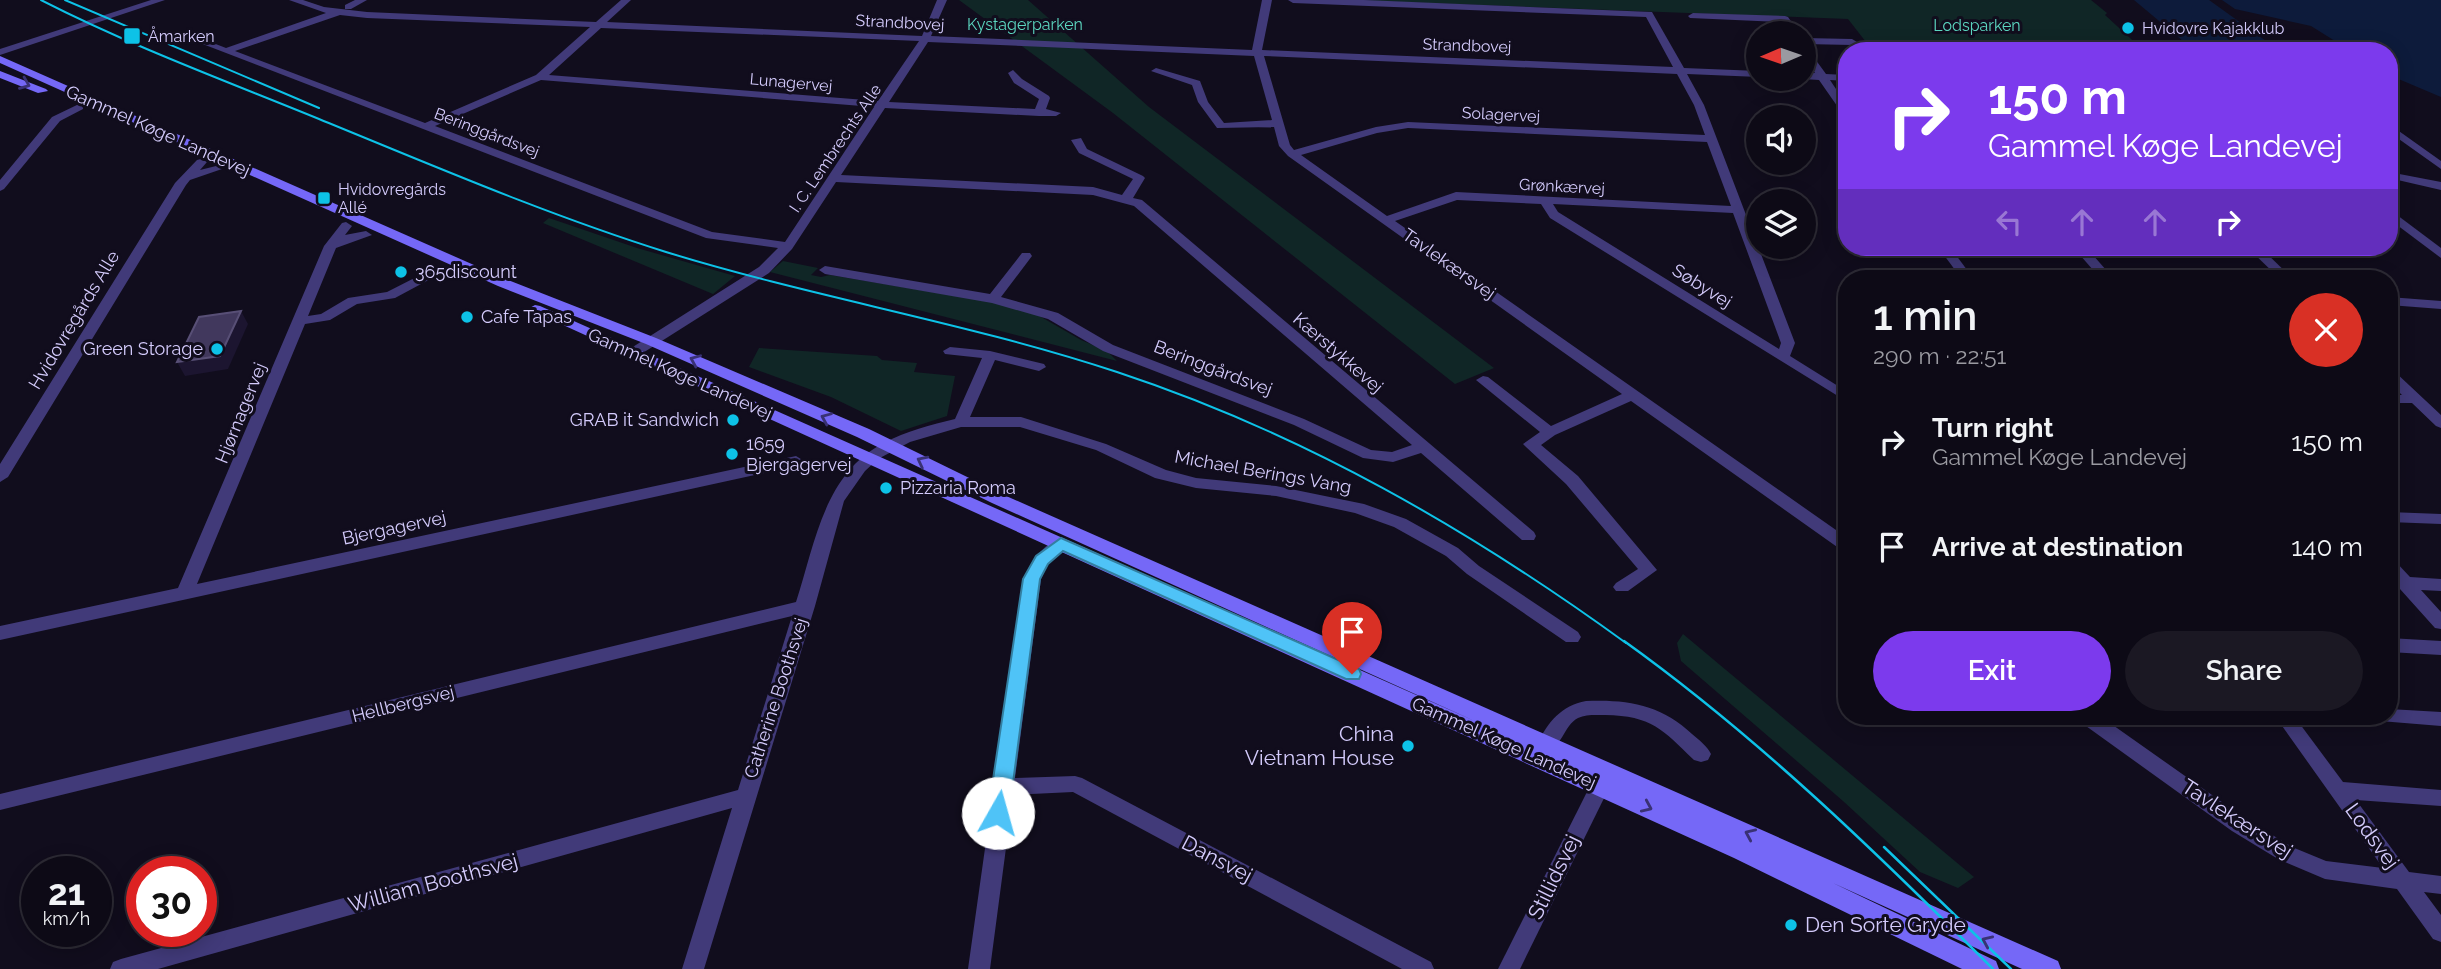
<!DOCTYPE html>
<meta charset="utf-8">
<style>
body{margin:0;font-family:Raleway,sans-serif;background:#1b1823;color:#f1f3f6;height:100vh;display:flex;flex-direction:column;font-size:26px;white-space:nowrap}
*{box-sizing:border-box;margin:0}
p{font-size:23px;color:#9a9aa1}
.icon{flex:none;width:38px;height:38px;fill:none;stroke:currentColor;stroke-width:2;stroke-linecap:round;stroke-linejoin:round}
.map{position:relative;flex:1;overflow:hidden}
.side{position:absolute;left:1838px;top:270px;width:560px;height:455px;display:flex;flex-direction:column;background:#0d0a16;border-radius:28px;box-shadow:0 4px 18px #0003,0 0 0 2px #2d2b35}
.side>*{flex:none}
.top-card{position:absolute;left:1838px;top:42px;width:560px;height:214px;border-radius:28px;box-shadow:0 4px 18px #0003,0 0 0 2px #2d2b35;background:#7c3aed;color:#fff;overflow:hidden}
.needle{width:46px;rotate:268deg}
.fabs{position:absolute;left:1746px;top:21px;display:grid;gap:14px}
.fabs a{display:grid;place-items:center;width:70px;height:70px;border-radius:50%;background:#0d0a16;box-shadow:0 4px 18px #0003,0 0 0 2px #2d2b35;font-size:35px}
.speed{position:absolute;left:21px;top:856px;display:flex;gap:14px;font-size:35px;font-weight:700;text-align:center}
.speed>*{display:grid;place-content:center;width:91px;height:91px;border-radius:50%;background:#0d0a16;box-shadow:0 4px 18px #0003,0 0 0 2px #2d2b35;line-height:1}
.speed small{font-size:18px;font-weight:400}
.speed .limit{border:10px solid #d22;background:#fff;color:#111}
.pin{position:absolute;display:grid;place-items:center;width:60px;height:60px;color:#fff;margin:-72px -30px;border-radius:50% 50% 50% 0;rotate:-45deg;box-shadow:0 0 7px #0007}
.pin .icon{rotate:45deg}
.me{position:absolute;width:77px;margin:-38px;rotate:7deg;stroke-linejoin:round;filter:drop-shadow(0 0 5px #0008)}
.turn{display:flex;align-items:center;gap:24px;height:147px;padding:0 35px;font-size:32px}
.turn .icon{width:91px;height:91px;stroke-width:2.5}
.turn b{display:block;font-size:49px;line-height:60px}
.lanes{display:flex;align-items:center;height:66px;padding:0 35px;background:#0003;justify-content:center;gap:35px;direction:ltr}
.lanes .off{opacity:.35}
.round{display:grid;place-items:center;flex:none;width:74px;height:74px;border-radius:37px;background:#1b1823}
.overview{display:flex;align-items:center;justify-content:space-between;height:119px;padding:0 35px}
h1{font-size:42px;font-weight:600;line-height:52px}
.primary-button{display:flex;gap:14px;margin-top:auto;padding:14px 35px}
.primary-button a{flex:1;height:80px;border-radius:42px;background:#7c3aed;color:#fff;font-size:28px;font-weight:600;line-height:80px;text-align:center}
.primary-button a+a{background:#1b1823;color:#f1f3f6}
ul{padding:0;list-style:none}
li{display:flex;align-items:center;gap:21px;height:105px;padding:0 35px}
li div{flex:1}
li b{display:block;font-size:26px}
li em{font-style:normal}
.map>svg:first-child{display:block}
.green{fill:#102626}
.water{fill:#0d1b3b}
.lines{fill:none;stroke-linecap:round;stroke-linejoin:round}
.street{fill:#413a79;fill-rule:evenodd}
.secondary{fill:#7568f7;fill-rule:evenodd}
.tram-far1{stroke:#0dc2e7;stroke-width:2}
.tram{stroke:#0dc2e7;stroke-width:2.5}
.shaded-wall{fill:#1c1530}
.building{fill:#41385d;stroke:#584f76;stroke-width:2}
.oneway{stroke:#393174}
.route{fill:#4fc3f7;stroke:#337fa1;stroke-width:2}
.poi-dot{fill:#0dc2e7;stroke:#110d1d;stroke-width:2.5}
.labels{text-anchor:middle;stroke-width:6;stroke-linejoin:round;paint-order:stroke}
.far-street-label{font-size:16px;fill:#d4cbfc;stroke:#110d1d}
.far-park-label{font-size:16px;fill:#5cd7c1;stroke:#110d1d}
.far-poi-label{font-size:16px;fill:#d4cbfc;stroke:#110d1d;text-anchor:start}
.street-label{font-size:18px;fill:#d4cbfc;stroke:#110d1d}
.poi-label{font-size:18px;fill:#d4cbfc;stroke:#110d1d;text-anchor:start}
.near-poi-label{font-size:21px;fill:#d4cbfc;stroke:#110d1d;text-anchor:end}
.near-street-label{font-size:21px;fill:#d4cbfc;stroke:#110d1d}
</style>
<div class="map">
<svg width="2441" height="969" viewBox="0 0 2441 969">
<rect width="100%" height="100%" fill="#110d1d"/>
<g class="green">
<polygon points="959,0 1028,0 1149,107 1494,368 1455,384 1113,113"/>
<polygon points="1349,0 2091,0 2107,13 2105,15 2142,49 2182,51 1873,51 1848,19"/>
<polygon points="549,218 637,248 735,276 713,294 543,223"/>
<polygon points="783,261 818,268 811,275 821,277 830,275 998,303 1036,314 1081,340 1107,351 1117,361 770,272"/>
<polygon points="759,348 877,356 882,360 917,363 914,372 955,376 947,416 901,431 831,397 749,367"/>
<polygon points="1683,634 1720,665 1974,877 1958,888 1920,872 1843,801 1681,661 1677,643"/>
</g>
<g class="water">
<polygon points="2134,0 2209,0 2280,51 2195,51"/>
<polygon points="2222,0 2441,0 2441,97 2389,75 2389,51 2351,51 2311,26 2235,9"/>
</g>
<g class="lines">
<g class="street">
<polygon points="151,0 165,0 0,55 0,49"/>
<path d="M289 0H303L324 7 367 12 596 22 621 0H631L607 22 922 36 937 0H947L931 36 1252 50 1262 0H1272L1262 50 1673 67 1646 17 1293 3 1288 0H1364L1652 12 1684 68 1759 71V77L1687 74 1704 105 1795 343 1790 356 1846 391V401L1550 218 1541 204 1457 200 1395 221 1846 537V551L1840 549 1631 401 1555 435 1541 445 1578 476 1657 570 1628 591H1616L1613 587 1616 583 1638 569 1566 484 1526 447 1523 444 1540 432 1476 380 1483 376 1488 377 1551 426 1622 394 1288 156 1279 146 1274 127 1217 128 1198 102 1192 85 1151 71 1156 68 1200 81 1208 102 1224 123 1272 120 1254 56 928 42 889 102 1035 109 1039 99 1014 83 1008 73 1013 70 1022 79 1049 96 1050 98 1046 109 1061 113 1056 116H1039L885 108 841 175 1093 187 1122 195 1133 179 1079 153 1071 140 1081 138 1087 149 1143 176 1145 178 1133 198 1142 200 1534 532 1536 536 1534 540H1522L1421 453 1393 462 1363 458 1294 425 1103 351 1048 319 992 303 825 274 819 270 825 266 990 294 1022 253H1030L1032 256 1001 297 1058 313 1113 345 1304 419 1371 450 1392 452 1412 445 1134 206 1093 195 836 182 792 249 769 273 638 356H628L626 353 628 350 759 267 778 248 706 238 174 33 182 31 226 48 326 13ZM340 15 367 18 590 27 536 75 425 123 235 51ZM601 28 919 41 878 101 549 75ZM1264 56 1677 74 1694 105 1705 135 1408 122 1376 127 1294 150 1290 145ZM541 80 874 107 785 242 712 232 435 126ZM1408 128 1707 142 1731 206 1456 192 1387 216 1301 155 1377 133ZM1553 204 1733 213 1781 343 1779 349 1558 212Z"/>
<polygon points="355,0 367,0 351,9 345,9 345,5"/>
<polygon points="1693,13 1785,16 1788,17 1799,33 1789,33 1782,22 1690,18 1688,16"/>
<polygon points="1804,38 1852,39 1857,42 1852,45 1804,44"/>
<polygon points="1804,47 1807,48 1826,74 1846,75 1846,81 1830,80 1846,104 1846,114 1842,113 1819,80 1803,79 1804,73 1815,73 1804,58"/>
<polygon points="79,104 83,105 83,109 60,121 4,189 0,191 0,180 52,117"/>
<polygon points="2389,124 2441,161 2441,169 2389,132"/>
<polygon points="201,159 207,162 200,170 216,166 222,169 190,180 186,185 8,477 0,482 0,464 175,183 197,160"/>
<polygon points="2389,172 2441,182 2441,190 2389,178"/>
<polygon points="2389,209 2441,248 2441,258 2389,219"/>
<polygon points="346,222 352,226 345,235 366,231 372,235 336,248 308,316 321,314 348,298 387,292 438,266 443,265 449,269 395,298 357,304 330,320 305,324 197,584 796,456 804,461 796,466 0,640 0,626 178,588 324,246 342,223"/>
<polygon points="1938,247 1950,247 1973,278 1961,278"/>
<polygon points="2073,247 2086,247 2113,278 2100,278"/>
<polygon points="2247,247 2260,247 2292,278 2279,278"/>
<polygon points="2389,297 2441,301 2441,309 2389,305"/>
<path d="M950 347 990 351 1044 364 1046 367 1039 371 995 360 970 417H1021L1106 444 1166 470 1196 478 1276 486 1364 504 1406 519 1458 548 1479 566 1578 632 1581 637 1578 642H1566L1467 574 1446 556 1394 527 1355 513 1276 496 1196 488 1155 478 1096 450 1020 427H961L910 442 878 459 865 471 844 501 815 606 704 969H682L732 808 158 969H110L113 962 121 959 738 790 792 616 0 810V794L796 602C815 544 824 473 884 443 906 431 931 425 955 419L982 358 945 354 943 351Z"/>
<polygon points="2389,370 2394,371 2441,415 2441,428 2436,426 2412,403 2389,403 2389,395 2402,395 2389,382"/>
<polygon points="2389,512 2441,514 2441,524 2389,522"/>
<path d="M1061 538 1069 544 1048 564 1041 579 1015 778 1075 776 1082 778 1431 962 1434 969H1402L1073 792 1013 795 990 969H968L1023 579C1032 562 1042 544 1061 538Z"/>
<polygon points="2389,559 2395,561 2410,577 2441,579 2441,591 2421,590 2441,612 2441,629 2435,628 2400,589 2389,588"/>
<polygon points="2389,638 2441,641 2441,655 2389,652"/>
<path d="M1586 701C1627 699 1662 705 1692 734 1699 740 1707 746 1711 754L1708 760 1701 762 1694 760C1662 729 1652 716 1605 715 1597 715 1586 714 1578 718 1562 726 1561 756 1540 749L1537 744C1549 721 1561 706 1586 701Z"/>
<polygon points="2389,709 2441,712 2441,726 2380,721 2378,716 2389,716"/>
<polygon points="2077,716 2100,716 2246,819 2292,847 2326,861 2383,868 2275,716 2294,716 2343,782 2441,790 2441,806 2356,800 2409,872 2441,876 2441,894 2424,892 2441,915 2441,942 2433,939 2397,889 2325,879 2278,859 2232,831 2079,721"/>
<polygon points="1600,778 1607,780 1610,786 1520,969 1498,969 1593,780"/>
</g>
<g class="secondary">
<polygon points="0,56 508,280 656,338 869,429 1004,495 2058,961 2061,969 2022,969 1833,883 1996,961 1999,969 1962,969 1734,858 528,309 535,305 540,306 1477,722 992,503 857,437 646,344 498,286 0,63"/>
<polygon points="0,71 46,89 48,91 38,93 0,78"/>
</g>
<g class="tram-far1">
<path d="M41 0C131 46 226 81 319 119 434 166 548 215 666 252 815 298 969 323 1117 372 1302 433 1469 529 1626 643"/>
<polyline points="65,0 319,108"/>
</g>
<g class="tram">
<path d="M1624 641C1758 737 1877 853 1993 969"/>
<polyline points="1884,847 2011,969"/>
</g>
</g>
<polygon class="shaded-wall" points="241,311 248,324 228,369 185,376 177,362"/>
<polygon class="building" points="241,311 220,356 177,362 199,317"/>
<defs><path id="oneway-chevron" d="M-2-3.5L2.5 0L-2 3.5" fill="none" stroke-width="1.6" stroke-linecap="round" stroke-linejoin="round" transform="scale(1.75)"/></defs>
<g class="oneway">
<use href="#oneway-chevron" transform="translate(25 84) rotate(22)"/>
<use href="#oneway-chevron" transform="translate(695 360) rotate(-157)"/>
<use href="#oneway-chevron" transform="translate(826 418) rotate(-157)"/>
<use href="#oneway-chevron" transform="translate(922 461) rotate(-153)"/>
<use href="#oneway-chevron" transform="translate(1647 807) rotate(24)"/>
<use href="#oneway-chevron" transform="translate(1750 834) rotate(-156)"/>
<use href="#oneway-chevron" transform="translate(1987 941) rotate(-156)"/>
</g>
<polygon class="route" points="1061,538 1359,669 1361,674 1359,679 1346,679 1063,551 1048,564 1040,579 1009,813 1006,819 998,821 991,819 988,813 1023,579 1036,556"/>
<g class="poi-dot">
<circle cx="2128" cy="28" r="7"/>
<rect x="123" y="27" width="18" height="18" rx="3.5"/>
<rect x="317" y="191" width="14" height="14" rx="3.5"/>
<circle cx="401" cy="272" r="7"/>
<circle cx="467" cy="317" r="7"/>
<circle cx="217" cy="349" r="7"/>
<circle cx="733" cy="420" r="7"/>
<circle cx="732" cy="454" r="7"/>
<circle cx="886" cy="488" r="7"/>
<circle cx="1408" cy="746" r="7"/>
<circle cx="1791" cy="925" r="7"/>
</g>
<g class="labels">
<g class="far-street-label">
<text transform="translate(900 22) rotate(3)" y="6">Strandbovej</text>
<text transform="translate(1467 45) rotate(2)" y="6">Strandbovej</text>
<text transform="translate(791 82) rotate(5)" y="6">Lunagervej</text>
<text transform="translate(1501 114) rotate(3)" y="6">Solagervej</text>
<text transform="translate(487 132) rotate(21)" y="6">Beringgårdsvej</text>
<text transform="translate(835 148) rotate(-56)" y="6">I. C. Lembrechts Alle</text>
<text transform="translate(1562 186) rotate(3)" y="6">Grønkærvej</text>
</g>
<g class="far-park-label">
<text x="1025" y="30">Kystagerparken</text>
<text x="1977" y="31">Lodsparken</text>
</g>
<g class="far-poi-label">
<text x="2142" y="34">Hvidovre Kajakklub</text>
<text x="148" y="42">Åmarken</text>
<text x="338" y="195">Hvidovregårds<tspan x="338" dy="18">Allé</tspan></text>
</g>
<g class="street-label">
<text transform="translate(158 131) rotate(24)" y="6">Gammel Køge Landevej</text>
<text transform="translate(1449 264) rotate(35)" y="6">Tavlekærsvej</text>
<text transform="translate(1702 286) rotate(32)" y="6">Søbyvej</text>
<text transform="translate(74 320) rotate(-59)" y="6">Hvidovregårds Alle</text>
<text transform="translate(1338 353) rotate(41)" y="6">Kærstykkevej</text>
<text transform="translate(1213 368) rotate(21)" y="6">Beringgårdsvej</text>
<text transform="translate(680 374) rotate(24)" y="6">Gammel Køge Landevej</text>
<text transform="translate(241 413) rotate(-68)" y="6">Hjørnagervej</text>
<text transform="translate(1263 472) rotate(10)" y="6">Michael Berings Vang</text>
<text transform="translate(394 528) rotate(-12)" y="6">Bjergagervej</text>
<text transform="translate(776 698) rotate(-72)" y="6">Catherine Boothsvej</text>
<text transform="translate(403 704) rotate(-14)" y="6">Hellbergsvej</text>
<text transform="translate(1504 743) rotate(24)" y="6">Gammel Køge Landevej</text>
</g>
<g class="poi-label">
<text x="415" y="278">365discount</text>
<text x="481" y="323">Cafe Tapas</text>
<text x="203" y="355" text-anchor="end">Green Storage</text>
<text x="719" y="426" text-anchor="end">GRAB it Sandwich</text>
<text x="746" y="450">1659<tspan x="746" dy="21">Bjergagervej</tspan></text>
<text x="900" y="494">Pizzaria Roma</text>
</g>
<g class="near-poi-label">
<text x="1394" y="741">China<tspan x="1394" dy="24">Vietnam House</tspan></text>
<text x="1805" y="932" text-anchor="start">Den Sorte Gryde</text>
</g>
<g class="near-street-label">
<text transform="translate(2237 819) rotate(33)" y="7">Tavlekærsvej</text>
<text transform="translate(2372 836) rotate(54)" y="7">Lodsvej</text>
<text transform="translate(1217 859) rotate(28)" y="7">Dansvej</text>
<text transform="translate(1554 877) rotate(-64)" y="7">Stillidsvej</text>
<text transform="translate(433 883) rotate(-15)" y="7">William Boothsvej</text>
</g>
</g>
</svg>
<div class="fabs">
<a><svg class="needle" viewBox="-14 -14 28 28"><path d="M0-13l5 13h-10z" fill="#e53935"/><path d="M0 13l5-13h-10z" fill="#9a9aa1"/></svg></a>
<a><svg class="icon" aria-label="sound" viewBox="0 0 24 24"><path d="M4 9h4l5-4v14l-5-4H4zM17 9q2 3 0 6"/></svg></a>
<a><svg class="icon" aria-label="layers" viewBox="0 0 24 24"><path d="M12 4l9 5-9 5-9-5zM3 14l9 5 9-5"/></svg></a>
</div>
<div class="speed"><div>21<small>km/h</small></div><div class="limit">30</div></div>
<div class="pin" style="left:1352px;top:674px;background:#d93025"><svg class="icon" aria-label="arrive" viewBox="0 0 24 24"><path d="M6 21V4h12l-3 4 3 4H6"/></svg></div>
<svg class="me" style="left:998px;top:813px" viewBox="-20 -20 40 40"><circle r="19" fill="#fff"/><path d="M0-13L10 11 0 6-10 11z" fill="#4fc3f7"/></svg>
<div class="top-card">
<div class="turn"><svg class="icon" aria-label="right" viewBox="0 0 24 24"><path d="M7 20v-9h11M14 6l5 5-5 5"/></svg><div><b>150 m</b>Gammel Køge Landevej</div></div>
<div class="lanes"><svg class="icon off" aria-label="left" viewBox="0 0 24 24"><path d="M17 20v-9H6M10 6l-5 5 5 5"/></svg><svg class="icon off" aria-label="ahead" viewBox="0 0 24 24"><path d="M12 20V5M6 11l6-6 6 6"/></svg><svg class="icon off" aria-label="ahead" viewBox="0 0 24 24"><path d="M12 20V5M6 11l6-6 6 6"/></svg><svg class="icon" aria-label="right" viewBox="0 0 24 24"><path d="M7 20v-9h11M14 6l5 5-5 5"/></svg></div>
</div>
<section class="side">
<div class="overview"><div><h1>1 min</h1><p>290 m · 22:51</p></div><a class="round" style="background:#d93025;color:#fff"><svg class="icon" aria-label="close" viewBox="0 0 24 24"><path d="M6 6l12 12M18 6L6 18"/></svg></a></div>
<ul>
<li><svg class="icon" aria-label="right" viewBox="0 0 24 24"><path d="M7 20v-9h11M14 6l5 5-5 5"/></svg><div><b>Turn right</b><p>Gammel Køge Landevej</p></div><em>150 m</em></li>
<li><svg class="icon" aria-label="arrive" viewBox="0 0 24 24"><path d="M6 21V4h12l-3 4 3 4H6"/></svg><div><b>Arrive at destination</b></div><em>140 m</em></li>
</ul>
<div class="primary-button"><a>Exit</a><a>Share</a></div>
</section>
</div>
